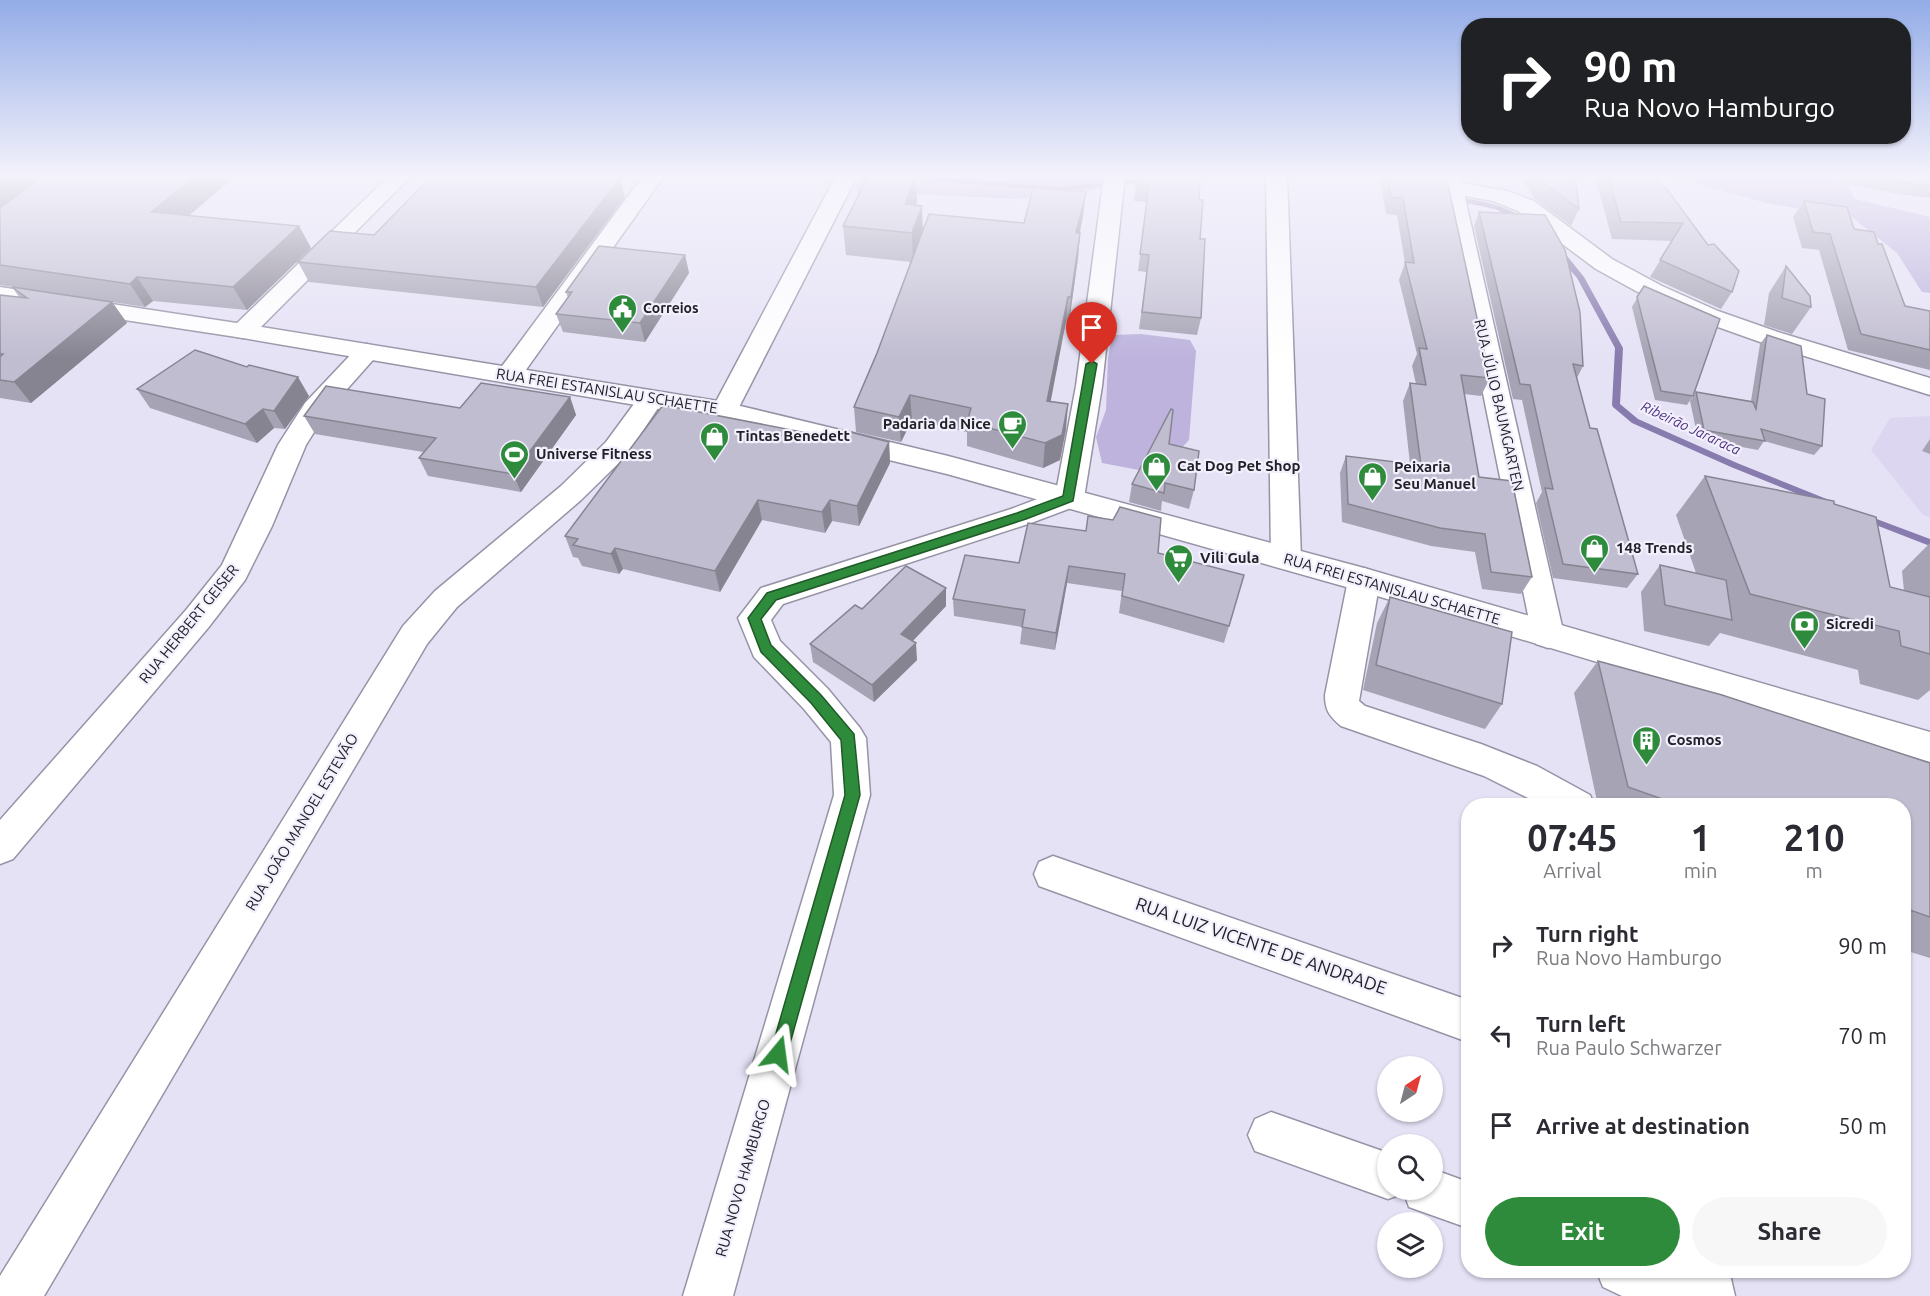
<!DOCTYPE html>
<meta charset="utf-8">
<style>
body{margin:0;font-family:Ubuntu,sans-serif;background:#f7f7f7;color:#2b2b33;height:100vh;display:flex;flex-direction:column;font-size:22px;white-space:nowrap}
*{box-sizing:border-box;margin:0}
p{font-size:20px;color:#7c7c81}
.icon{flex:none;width:33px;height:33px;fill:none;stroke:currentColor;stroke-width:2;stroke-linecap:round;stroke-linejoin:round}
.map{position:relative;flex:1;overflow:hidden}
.drawer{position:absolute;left:1461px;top:798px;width:450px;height:480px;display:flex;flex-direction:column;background:#fff;border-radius:24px;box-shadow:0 2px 4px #0004}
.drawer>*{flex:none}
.hud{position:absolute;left:1461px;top:18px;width:450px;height:126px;border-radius:24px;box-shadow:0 2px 4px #0004;background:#202124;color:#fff;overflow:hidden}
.needle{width:39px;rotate:36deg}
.fabs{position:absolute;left:1377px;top:1056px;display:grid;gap:12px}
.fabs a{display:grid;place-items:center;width:66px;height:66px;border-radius:50%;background:#fff;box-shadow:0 2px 4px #0004;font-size:30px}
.pin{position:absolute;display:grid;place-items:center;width:51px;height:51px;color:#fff;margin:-62px -26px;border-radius:50% 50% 50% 0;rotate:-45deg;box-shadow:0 0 6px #0007}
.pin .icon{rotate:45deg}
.me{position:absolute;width:66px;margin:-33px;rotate:16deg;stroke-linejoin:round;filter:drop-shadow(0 0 4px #0008)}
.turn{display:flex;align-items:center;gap:21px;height:126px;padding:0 24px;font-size:27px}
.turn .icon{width:78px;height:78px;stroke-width:2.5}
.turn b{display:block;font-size:42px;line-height:51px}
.eta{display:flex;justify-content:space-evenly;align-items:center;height:102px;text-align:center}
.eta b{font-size:36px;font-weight:600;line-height:42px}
.primary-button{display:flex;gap:12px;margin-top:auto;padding:12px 24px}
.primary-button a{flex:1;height:69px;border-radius:36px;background:#2f8b3c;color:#fff;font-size:24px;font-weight:600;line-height:69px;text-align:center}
.primary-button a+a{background:#f7f7f7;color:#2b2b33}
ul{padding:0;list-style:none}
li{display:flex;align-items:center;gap:18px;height:90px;padding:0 24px}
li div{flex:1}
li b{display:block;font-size:22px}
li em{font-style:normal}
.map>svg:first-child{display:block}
.built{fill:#dcd6f1}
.green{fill:#bdb3dd}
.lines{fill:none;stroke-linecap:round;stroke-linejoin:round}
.stream{fill:#887bad;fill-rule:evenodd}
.minor-casing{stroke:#9793a6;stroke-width:3}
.tertiary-casing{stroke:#9793a6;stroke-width:3}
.secondary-casing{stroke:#9793a6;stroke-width:3}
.minor{fill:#fff;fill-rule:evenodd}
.tertiary{fill:#fff;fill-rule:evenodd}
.secondary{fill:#fff;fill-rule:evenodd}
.wall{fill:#a6a3b4}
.shaded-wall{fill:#878492}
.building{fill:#c1bdd1;stroke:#878492;stroke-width:1.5}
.route{fill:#2f8b3c;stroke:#1f5a27;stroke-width:1.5}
.labels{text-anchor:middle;stroke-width:4.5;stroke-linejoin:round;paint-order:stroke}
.far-poi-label{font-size:14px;font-weight:bold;fill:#232128;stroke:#f3f0fd;text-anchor:start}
.far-water-label{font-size:14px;font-style:italic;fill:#482c7c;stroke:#f3f0fd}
.street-label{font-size:15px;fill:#232128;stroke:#f3f0fd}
.poi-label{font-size:15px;font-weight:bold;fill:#232128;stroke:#f3f0fd;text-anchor:start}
.near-street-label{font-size:18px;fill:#232128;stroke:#f3f0fd}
</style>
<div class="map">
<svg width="1930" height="1296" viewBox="0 0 1930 1296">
<rect width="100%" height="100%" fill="#e6e2f6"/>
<polygon class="built" points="1930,416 1930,517 1923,515 1871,450 1890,418"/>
<g class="green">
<polygon points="862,176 1103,176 1099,188 1082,193 1016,199 854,191"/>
<polygon points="1668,176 1827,176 1846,183 1855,199 1930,217 1930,293 1922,292 1897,253 1853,218 1767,203"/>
<polygon points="1141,334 1190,340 1196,351 1189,440 1175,455 1148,454 1139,470 1102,463 1096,437 1106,410 1108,358 1112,335"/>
</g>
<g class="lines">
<g class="stream">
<polygon points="898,176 928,176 1057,187 1149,178 1152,180 1149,182 1057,191 901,178"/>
<path d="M1454 197C1478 200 1506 204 1525 220L1519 221 1495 209 1452 200 1451 199Z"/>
<polygon points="1557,251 1563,251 1584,277 1623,348 1620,404 1638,419 1737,463 1829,500 1831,502 1829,504 1823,504 1731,467 1632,423 1613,407 1612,405 1615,348 1577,278 1557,255"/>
<polygon points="1866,515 1930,539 1930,546 1863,520 1861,518 1863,516"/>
</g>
<defs>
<g id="minor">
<polygon points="389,176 411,176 252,336 243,338 234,336 231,331 234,326"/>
<polygon points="643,176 664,176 518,381 509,383 500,381 496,375 500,369"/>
<polygon points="836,176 857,176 737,411 734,417 724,420 714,417 711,411"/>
<polygon points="1104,176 1125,176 1102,386 1084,498 1079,505 1031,523 783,604 771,620 780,641 828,689 860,728 866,738 870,795 733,1296 683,1296 834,795 831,742 804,709 754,657 738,618 761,588 1011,509 1056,492 1076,386"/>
<polygon points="1266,176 1287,176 1301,558 1297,566 1286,569 1275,566 1271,558"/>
<polygon points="1451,181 1507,191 1534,201 1612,259 1662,286 1718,311 1781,333 1930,378 1930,395 1763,343 1701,321 1645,296 1596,269 1518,211 1493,201 1443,192 1440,187 1443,182"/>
<polygon points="367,344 376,347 380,352 325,414 306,445 272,526 245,580 208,628 13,859 0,864 0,820 186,610 222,565 278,445 305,403 358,347"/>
<polygon points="651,391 660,393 664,399 626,456 581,500 457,607 427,644 44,1296 0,1296 0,1276 403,626 435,591 561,486 606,442 642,393"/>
<path d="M1364 568 1375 572 1380 580 1359 701 1365 706 1481 744 1537 766 1590 795 1595 806H1544L1484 776 1341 726C1329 716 1325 710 1325 695L1348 580 1353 572Z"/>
<polygon points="1053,856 1468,1000 1468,1042 1039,886 1034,874 1039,862"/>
<polygon points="1271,1112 1388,1153 1388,1190 1432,1190 1432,1169 1468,1182 1468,1228 1409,1207 1404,1193 1388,1199 1255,1151 1248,1135 1255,1119"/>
<polygon points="1596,1270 1729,1270 1735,1296 1622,1296 1603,1287"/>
</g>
<polygon id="tertiary" points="1439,176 1460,176 1564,635 1560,644 1548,648 1536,644 1532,635"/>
<polygon id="secondary" points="0,287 243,324 724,402 948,456 1364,568 1930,732 1930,762 1364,592 947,474 724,420 243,338 0,301"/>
</defs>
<use href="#minor" class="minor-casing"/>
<use href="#tertiary" class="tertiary-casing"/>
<use href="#secondary" class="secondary-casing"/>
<use href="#minor" class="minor"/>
<use href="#tertiary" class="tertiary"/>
<use href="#secondary" class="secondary"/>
</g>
<g class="wall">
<polygon points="0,176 189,216 299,226 311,248 247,310 153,301 145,307 0,285"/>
<polygon points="1137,176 1199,200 1201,318 1197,335 1139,329 1147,272 1138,271 1147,202 1134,201"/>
<polygon points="1380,176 1445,176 1490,378 1481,396 1464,394 1479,477 1532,577 1521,594 1482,589 1475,552 1431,546 1342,522 1340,473 1346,456 1410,464 1403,401 1410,383 1416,384 1412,366 1417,354 1399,280 1405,263 1397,215 1386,214"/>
<polygon points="1520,176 1581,176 1575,178 1579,209 1571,226 1535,199"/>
<polygon points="1595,176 1653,176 1732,292 1721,309 1650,277 1672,241 1612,239"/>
<polygon points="1839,176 1930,176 1930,198 1905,195 1840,183"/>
<polygon points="1086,192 1083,216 1080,233 1078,258 1069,322 1066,321 1050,401 1066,429 1060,460 1043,468 967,446 967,432 912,420 901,442 856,432 854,407 877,353 911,262 846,255 843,226 917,202 916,205 923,229 1024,223"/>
<polygon points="625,197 543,307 309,282 298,262 374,235"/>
<polygon points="1804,201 1854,229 1905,306 1930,311 1930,370 1848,350 1819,250 1802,248 1793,217"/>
<polygon points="1479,212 1583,366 1577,378 1590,428 1638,574 1627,588 1553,578 1536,503 1542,492 1522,400 1513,399 1474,226"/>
<polygon points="685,255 689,273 645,342 563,332 556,314 568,298 566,292"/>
<polygon points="1786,266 1811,307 1792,334 1764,325 1769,293"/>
<polygon points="1644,286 1693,396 1687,405 1655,400 1632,307"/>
<polygon points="12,287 112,302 127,323 31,403 0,398 0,295 20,298"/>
<polygon points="1767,335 1807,394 1822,446 1814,455 1764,441 1758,450 1698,439 1690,401 1696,392 1751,401 1760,344"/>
<polygon points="137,389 309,396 285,429 274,428 257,443 150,408"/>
<polygon points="570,397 576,415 521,492 428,476 419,458 423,452 315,434 304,416 460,408"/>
<polygon points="1930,439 1930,454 1922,451"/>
<polygon points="843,440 889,442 890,463 859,526 832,521 825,533 762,520 720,592 623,569 619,574 582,566 578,558 573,557 565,536"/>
<polygon points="1169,444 1194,490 1189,509 1162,501 1161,511 1129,502 1132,484"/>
<polygon points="1705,476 1834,504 1890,587 1904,591 1902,571 1930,543 1930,690 1918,700 1860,684 1858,670 1720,633 1709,646 1644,631 1641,592 1660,565 1696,573 1676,515"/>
<polygon points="1158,553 1244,575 1224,643 1119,613 1122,591 1067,583 1055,650 1020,644 1022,627 954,616 953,599 1019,563"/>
<polygon points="946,588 946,606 913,641 917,660 874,702 813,662 810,644 862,609"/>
<polygon points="1390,597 1502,704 1485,729 1363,690 1377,623"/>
<polygon points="1598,661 1930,763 1930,958 1904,950 1904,806 1598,806 1574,693"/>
</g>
<g class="shaded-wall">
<polygon points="10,176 57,176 0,217 0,183"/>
<polygon points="196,176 236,176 166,235 151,212"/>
<polygon points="915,176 916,176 917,202 906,233 905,204"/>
<polygon points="620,178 625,197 543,307 536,287"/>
<polygon points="1086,192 1083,216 1074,257 1076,233"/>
<polygon points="922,206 923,235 913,262 912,233"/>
<polygon points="299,226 311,248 247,310 233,287"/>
<polygon points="1080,233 1078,258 1069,322 1071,297"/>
<polygon points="685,255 689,273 645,342 640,323"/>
<polygon points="137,277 153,301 145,307 130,284"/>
<polygon points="1068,297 1066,321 1046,426 1047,401"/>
<polygon points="112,302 127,323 31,403 14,382"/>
<polygon points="298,377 309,396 285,429 274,411"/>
<polygon points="910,395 912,420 901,442 899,417"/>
<polygon points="570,397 576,415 521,492 513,474"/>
<polygon points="1068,404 1066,429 1060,460 1043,468 1045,443"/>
<polygon points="263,409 274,428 257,443 245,424"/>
<polygon points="889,442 890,463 859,526 857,506"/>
<polygon points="758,500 762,520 720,592 715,571"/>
<polygon points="830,500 832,521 825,533 822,512"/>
<polygon points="615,548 623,569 619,574 611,554"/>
<polygon points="1069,566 1067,583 1055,650 1056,633"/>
<polygon points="946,588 946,606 903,651 901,634"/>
<polygon points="916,643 917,660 874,702 872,685"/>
</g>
<g class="building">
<polygon points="0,176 10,176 0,183"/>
<polygon points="44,176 196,176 151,212 299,226 233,287 137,277 130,284 0,265 0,208"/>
<polygon points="432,176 603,176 620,178 536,287 298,262 330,231 374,235"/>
<polygon points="868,176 915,176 905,204 922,206 912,233 843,226"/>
<polygon points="1137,176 1200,176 1199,200 1203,200 1200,239 1205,239 1201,318 1142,312 1149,255 1140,254 1149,185 1136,184"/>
<polygon points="1388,176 1445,176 1449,189 1490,378 1461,375 1479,477 1512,481 1532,577 1491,572 1485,534 1440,528 1348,504 1346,456 1421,465 1410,383 1426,385 1419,348 1427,349 1405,262 1414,263 1403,198 1391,197"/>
<polygon points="1538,176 1575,176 1579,209 1542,182"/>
<polygon points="1608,176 1653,176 1666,188 1708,245 1714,244 1739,271 1732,292 1660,260 1683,223 1621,222"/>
<polygon points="1870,176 1930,176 1930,186 1913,184"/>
<polygon points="1033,188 1086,192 1076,233 1080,233 1071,297 1068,297 1047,401 1068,404 1062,435 1045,443 967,422 971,408 910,395 899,417 854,407 877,353 929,214 1024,223"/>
<polygon points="1804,201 1847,207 1854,229 1874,232 1878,244 1882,244 1905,306 1930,311 1930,350 1861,334 1830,234 1813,232"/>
<polygon points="1479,212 1545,215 1565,250 1580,312 1583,366 1573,364 1590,428 1597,429 1638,574 1563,564 1545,488 1553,489 1530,385 1520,384"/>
<polygon points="599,246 685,255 640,323 556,314 572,292 566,292"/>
<polygon points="1786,266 1810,296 1811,307 1782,298"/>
<polygon points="1644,286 1720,319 1693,396 1661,391 1637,297"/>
<polygon points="12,287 112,302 14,382 0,380 0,357 3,354 0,354 0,295 27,298"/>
<polygon points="1767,335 1801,346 1807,394 1825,399 1822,446 1761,429 1765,441 1704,430 1696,392 1753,402 1756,409"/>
<polygon points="195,350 247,367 249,365 298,377 274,411 263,409 245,424 137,389"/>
<polygon points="481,383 570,397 513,474 419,458 436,438 304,416 326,386 460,408"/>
<polygon points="663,405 843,440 846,431 889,442 857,506 830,500 822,512 758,500 715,571 615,548 611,554 573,545 578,539 565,536"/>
<polygon points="1171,409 1173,410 1169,444 1199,451 1194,490 1165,483 1164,493 1132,484"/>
<polygon points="1705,476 1834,501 1834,504 1876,517 1890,587 1930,597 1930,654 1901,646 1899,631 1750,594"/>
<polygon points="1120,507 1161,518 1158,553 1244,575 1229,626 1122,596 1125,574 1069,566 1056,633 1022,627 1025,610 953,599 965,555 1019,563 1028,523 1086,531 1088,516 1113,520"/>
<polygon points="1660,565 1726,580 1732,620 1665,605"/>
<polygon points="906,566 946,588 901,634 916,643 872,685 810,644 855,605 862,609"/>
<polygon points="1390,597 1512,632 1502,704 1376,665"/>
<polygon points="1598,661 1722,695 1930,763 1930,917 1904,908 1904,806 1682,806 1628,787"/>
</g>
<linearGradient id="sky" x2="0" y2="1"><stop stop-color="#93ace7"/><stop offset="0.49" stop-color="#f4f2fb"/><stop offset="1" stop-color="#f4f2fb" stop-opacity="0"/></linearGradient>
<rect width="1930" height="358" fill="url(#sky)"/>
<polygon class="route" points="1092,361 1097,364 1073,501 1026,519 776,600 761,619 771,645 821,695 854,734 860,795 787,1054 785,1061 778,1063 772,1061 770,1054 845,795 841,740 811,703 761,652 748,618 767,593 1017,513 1063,496 1086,364"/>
<defs>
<symbol id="civic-pin" viewBox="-11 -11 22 30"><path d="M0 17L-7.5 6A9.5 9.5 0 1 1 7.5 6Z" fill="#2f8b3c" stroke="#f3f0fd"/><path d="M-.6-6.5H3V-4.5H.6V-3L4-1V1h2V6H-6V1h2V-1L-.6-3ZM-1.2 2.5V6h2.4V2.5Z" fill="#fff"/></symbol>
<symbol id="cafe-pin" viewBox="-11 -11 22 30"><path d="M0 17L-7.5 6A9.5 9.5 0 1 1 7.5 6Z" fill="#2f8b3c" stroke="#f3f0fd"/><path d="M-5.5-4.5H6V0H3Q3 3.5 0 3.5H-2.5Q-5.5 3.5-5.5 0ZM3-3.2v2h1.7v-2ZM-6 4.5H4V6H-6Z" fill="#fff"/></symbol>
<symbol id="shop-pin" viewBox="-11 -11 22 30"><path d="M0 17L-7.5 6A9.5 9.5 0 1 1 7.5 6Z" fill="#2f8b3c" stroke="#f3f0fd"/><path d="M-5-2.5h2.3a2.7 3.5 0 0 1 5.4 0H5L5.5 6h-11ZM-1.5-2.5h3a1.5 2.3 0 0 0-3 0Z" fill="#fff"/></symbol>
<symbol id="stadium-pin" viewBox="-11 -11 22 30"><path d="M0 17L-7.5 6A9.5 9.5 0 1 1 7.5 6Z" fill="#2f8b3c" stroke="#f3f0fd"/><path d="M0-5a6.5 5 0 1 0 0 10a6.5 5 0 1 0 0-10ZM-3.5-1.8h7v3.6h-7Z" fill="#fff"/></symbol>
<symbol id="supermarket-pin" viewBox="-11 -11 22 30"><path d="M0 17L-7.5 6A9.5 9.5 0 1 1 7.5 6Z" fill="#2f8b3c" stroke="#f3f0fd"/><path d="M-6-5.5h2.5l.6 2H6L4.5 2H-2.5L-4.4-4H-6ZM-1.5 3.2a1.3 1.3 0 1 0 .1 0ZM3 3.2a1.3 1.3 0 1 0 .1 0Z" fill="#fff"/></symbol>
<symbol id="bank-pin" viewBox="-11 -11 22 30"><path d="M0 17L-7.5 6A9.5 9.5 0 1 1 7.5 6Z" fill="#2f8b3c" stroke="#f3f0fd"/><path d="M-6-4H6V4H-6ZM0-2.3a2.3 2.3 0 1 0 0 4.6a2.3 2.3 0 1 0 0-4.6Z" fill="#fff"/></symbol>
<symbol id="building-pin" viewBox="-11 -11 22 30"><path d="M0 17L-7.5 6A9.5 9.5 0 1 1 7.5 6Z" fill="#2f8b3c" stroke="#f3f0fd"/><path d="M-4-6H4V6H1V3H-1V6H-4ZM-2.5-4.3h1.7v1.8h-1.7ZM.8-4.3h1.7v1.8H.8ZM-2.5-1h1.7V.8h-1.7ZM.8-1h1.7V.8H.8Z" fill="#fff"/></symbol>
</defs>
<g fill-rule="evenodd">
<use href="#civic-pin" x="606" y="292" width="33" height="45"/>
<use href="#cafe-pin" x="996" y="408" width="33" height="45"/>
<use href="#shop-pin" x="698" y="420" width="33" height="45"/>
<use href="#stadium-pin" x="498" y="438" width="33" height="45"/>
<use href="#shop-pin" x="1140" y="450" width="33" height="45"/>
<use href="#shop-pin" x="1356" y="460" width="33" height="45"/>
<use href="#shop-pin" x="1578" y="532" width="33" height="45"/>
<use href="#supermarket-pin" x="1162" y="542" width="33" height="45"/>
<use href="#bank-pin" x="1788" y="608" width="33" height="45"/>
<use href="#building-pin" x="1630" y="724" width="33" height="45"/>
</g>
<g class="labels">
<g class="far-poi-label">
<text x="643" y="313">Correios</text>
</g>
<g class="far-water-label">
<text transform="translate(1691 428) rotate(25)" y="5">Ribeirão Jararaca</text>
</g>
<g class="street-label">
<text transform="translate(607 391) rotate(9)" y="5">RUA FREI ESTANISLAU SCHAETTE</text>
<text transform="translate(1499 405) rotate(77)" y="5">RUA JÚLIO BAUMGARTEN</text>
<text transform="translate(1392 589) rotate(16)" y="5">RUA FREI ESTANISLAU SCHAETTE</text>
<text transform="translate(189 624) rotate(-51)" y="5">RUA HERBERT GEISER</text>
<text transform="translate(302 822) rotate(-59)" y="5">RUA JOÃO MANOEL ESTEVÃO</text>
<text transform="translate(743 1178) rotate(-74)" y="5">RUA NOVO HAMBURGO</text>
</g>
<g class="poi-label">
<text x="991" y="429" text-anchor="end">Padaria da Nice</text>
<text x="736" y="441">Tintas Benedett</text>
<text x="536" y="459">Universe Fitness</text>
<text x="1177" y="471">Cat Dog Pet Shop</text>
<text x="1394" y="472">Peixaria<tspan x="1394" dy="17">Seu Manuel</tspan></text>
<text x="1616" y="553">148 Trends</text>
<text x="1200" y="563">Vili Gula</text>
<text x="1826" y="629">Sicredi</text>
<text x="1667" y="745">Cosmos</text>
</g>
<g class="near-street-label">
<text transform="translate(1261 946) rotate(19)" y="6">RUA LUIZ VICENTE DE ANDRADE</text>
</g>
</g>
</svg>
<div class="fabs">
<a><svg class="needle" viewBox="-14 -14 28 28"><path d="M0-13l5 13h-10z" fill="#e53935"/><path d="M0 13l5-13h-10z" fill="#7c7c81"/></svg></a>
<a><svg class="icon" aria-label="search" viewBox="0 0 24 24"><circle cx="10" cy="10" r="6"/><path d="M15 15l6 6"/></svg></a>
<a><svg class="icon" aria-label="layers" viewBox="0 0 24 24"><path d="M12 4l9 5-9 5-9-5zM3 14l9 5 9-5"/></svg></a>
</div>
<div class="pin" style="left:1092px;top:364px;background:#d93025"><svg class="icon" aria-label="arrive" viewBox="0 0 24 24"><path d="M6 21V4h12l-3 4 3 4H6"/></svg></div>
<svg class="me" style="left:778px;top:1054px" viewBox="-20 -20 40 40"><path d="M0-17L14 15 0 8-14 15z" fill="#2f8b3c" stroke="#fff" stroke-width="4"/></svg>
<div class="hud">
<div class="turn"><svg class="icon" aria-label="right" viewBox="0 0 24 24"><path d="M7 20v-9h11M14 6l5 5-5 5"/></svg><div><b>90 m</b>Rua Novo Hamburgo</div></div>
</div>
<section class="drawer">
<div class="eta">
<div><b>07:45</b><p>Arrival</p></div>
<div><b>1</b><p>min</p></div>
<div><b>210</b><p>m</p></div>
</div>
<ul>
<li><svg class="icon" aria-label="right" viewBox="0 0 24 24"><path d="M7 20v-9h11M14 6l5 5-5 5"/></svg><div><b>Turn right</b><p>Rua Novo Hamburgo</p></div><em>90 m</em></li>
<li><svg class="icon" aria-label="left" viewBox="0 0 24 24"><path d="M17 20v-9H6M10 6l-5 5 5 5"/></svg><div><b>Turn left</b><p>Rua Paulo Schwarzer</p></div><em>70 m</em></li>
<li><svg class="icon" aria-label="arrive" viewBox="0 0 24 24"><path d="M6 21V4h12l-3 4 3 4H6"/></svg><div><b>Arrive at destination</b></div><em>50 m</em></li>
</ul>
<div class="primary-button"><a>Exit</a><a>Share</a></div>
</section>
</div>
